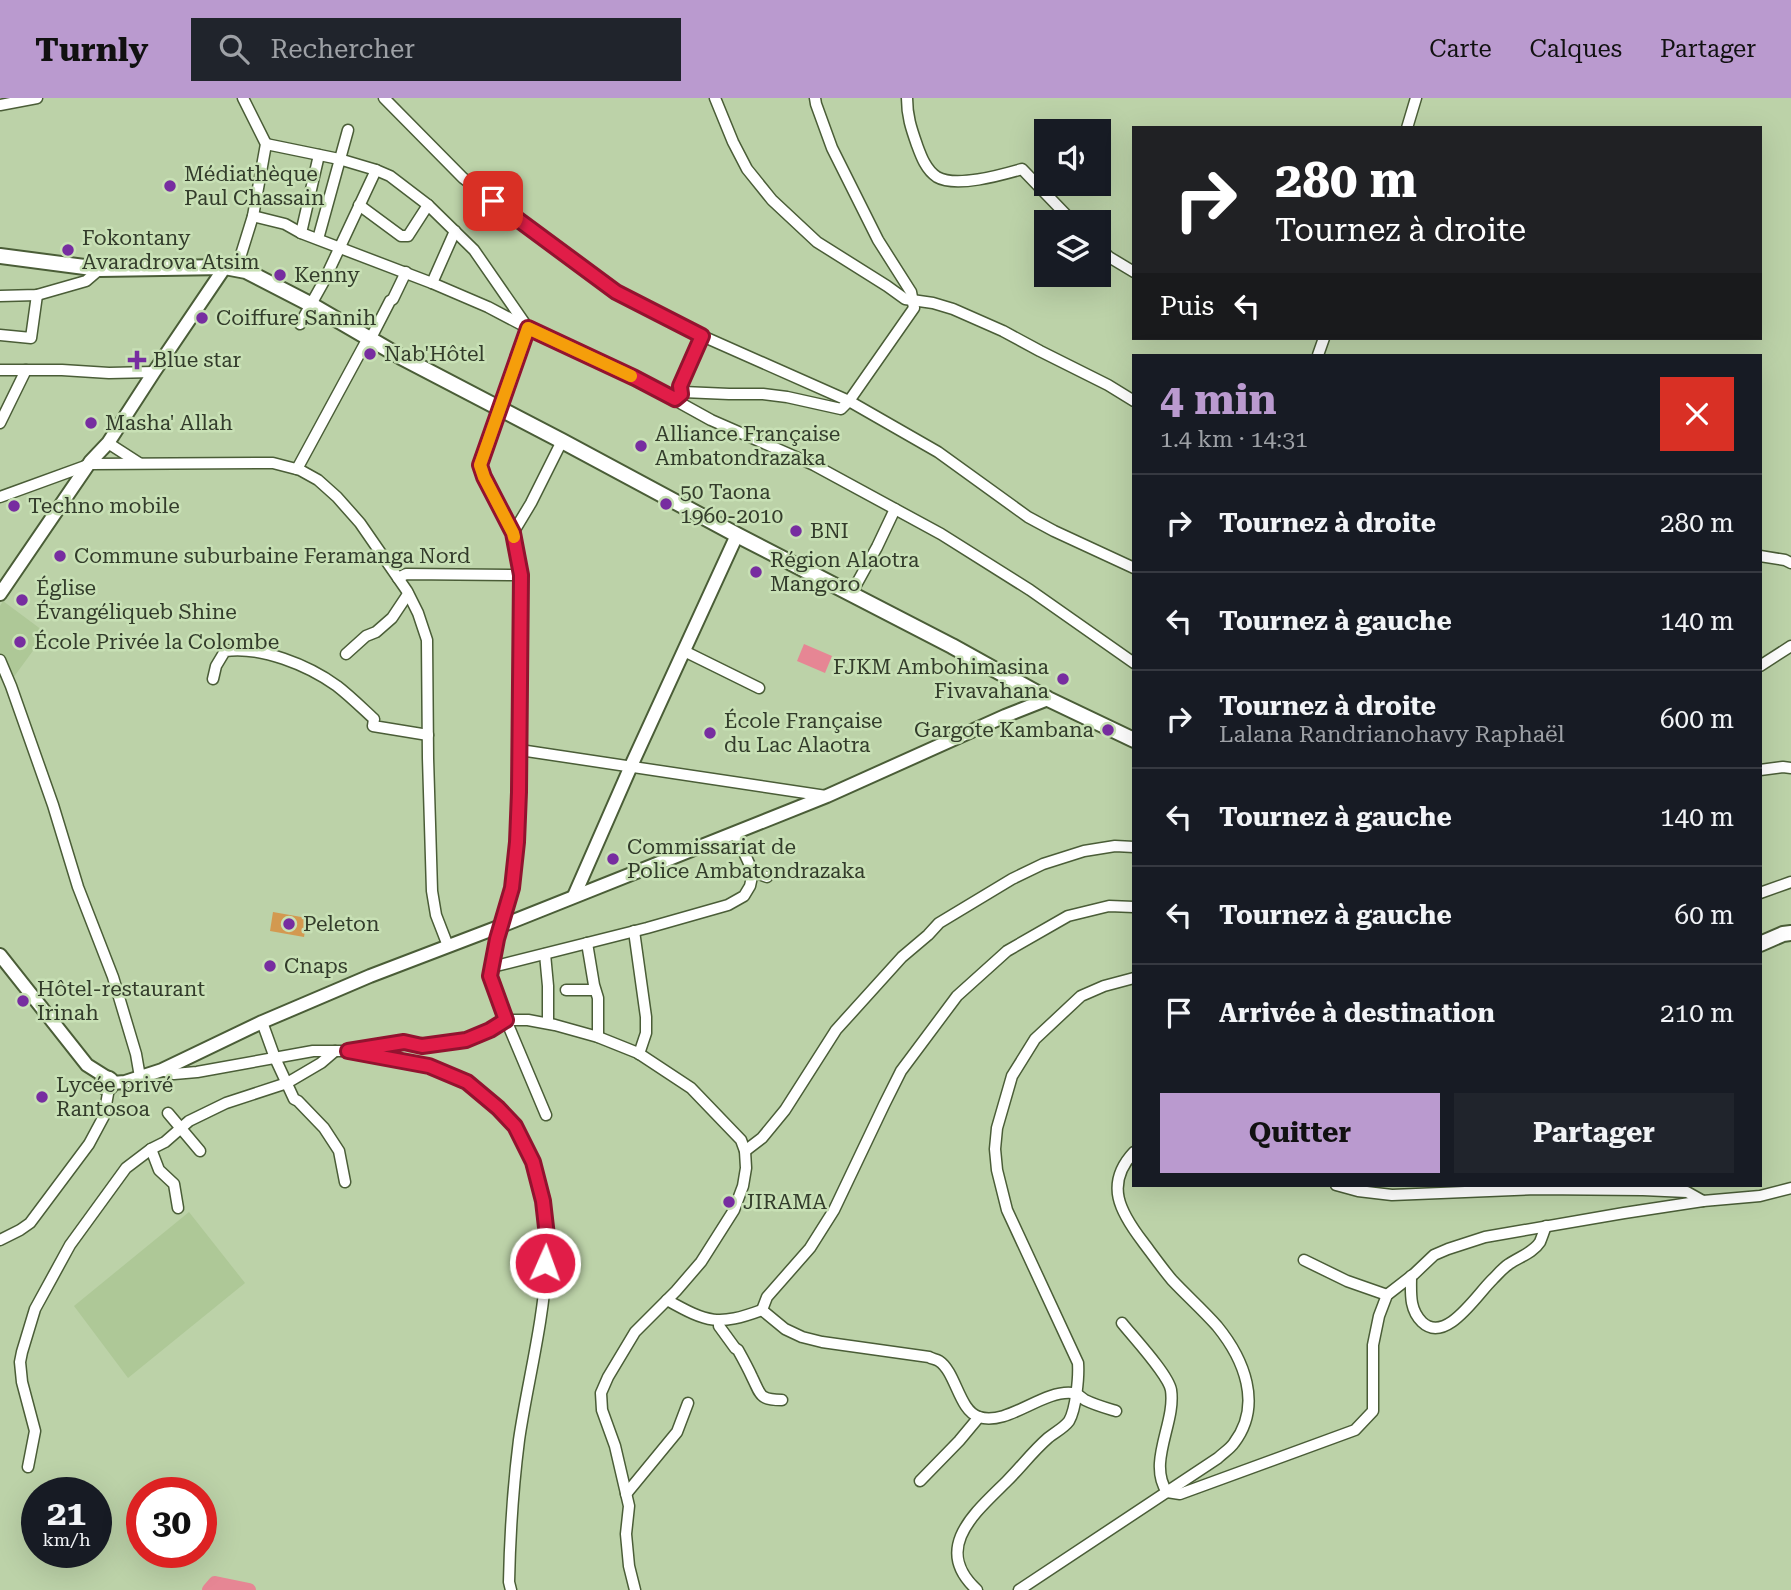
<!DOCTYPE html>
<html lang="fr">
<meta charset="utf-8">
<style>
body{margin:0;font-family:"Roboto Serif",serif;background:#20242c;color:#f1f3f6;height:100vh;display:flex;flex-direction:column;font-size:26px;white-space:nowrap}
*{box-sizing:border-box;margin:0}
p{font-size:23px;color:#9ea1a6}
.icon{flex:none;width:38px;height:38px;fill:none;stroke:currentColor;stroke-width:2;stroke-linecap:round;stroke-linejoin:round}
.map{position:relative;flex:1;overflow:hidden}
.sheet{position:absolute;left:1132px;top:256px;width:630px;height:833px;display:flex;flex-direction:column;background:#171b24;border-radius:0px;box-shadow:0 7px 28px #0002}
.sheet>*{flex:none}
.guide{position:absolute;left:1132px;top:28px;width:630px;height:214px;border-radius:0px;box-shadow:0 7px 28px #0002;background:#202124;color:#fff;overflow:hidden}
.controls{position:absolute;left:1034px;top:21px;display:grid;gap:14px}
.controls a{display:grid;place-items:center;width:77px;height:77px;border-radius:0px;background:#171b24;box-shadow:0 7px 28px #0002;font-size:35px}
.speed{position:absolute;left:21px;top:1379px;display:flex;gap:14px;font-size:35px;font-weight:700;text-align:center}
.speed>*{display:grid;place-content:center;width:91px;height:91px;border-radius:50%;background:#171b24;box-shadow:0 7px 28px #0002;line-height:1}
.speed small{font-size:18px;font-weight:400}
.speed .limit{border:10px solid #d22;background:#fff;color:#111}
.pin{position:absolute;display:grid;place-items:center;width:60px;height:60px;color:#fff;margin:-30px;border-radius:14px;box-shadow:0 4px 10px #0006}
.me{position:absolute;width:77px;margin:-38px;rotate:2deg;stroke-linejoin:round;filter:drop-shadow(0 0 5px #0008)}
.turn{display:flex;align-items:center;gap:24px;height:147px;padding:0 28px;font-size:32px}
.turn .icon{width:91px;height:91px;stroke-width:2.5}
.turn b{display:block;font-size:49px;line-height:60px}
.then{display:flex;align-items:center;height:66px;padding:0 28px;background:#0003;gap:14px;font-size:26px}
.round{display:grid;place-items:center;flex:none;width:74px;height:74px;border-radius:0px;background:#20242c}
.headline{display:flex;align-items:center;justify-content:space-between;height:119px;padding:0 28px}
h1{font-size:42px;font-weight:700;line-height:52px;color:#ba9acf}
.button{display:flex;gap:14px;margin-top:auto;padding:14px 28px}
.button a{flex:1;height:80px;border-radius:0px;background:#ba9acf;color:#111;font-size:28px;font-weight:700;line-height:80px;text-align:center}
.button a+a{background:#20242c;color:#f1f3f6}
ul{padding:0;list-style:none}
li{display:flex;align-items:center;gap:21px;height:98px;padding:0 28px;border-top:2px solid #363941}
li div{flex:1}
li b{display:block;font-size:26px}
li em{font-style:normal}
header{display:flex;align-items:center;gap:42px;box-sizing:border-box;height:98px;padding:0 35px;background:#ba9acf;color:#111}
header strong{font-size:33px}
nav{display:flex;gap:38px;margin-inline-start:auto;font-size:24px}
.search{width:490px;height:63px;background:#20242c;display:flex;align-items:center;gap:18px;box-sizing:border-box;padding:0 24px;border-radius:0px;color:#9ea1a6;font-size:26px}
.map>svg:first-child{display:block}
.built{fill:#aec897}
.green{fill:#d39950}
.water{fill:#e68694}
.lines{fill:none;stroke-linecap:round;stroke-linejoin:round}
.river{stroke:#e68694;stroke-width:14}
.minor-casing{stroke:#4a5d37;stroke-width:13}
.tertiary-casing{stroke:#4a5d37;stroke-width:16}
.secondary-casing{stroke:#4a5d37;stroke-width:18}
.minor{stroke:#fff;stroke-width:10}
.tertiary{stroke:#fff;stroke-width:12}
.secondary{stroke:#fff;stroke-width:14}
.route-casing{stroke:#92132f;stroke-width:18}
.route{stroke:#e11d48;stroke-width:12}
.slow{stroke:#f59e0b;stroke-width:12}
.poi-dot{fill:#772da0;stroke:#c8e0b5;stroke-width:2.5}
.labels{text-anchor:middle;stroke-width:5;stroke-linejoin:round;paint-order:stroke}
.poi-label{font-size:21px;fill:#333c2b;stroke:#c8e0b5;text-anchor:start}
</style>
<header>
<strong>Turnly</strong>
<div class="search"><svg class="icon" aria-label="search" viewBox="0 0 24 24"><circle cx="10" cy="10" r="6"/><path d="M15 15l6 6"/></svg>Rechercher</div>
<nav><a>Carte</a><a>Calques</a><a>Partager</a></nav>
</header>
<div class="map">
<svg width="1791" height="1492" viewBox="0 0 1791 1492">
<rect width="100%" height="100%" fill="#bcd2a8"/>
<g class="built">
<polygon points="3,503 46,535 13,580 0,554 0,508"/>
<polygon points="189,1114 245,1185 128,1280 74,1208"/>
</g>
<polygon class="green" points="273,814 307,820 304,839 270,833"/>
<polygon class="water" points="804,546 832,558 825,575 797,563"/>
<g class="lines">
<polyline class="river" points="209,1492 215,1485 249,1492"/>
<defs>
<g id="minor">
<polyline points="384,0 463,80 616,194 709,241 849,303 938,354 1028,419 1054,433 1134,470"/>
<polyline points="715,0 733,44 747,71 772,102 817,144 887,188 905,201 933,205 953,211 1003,233 1040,253 1108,287 1134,303"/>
<path d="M907 0C907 18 911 30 917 47 921 58 926 72 937 79 956 90 1001 77 1022 71L1073 124"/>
<polyline points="0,7 37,0"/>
<polyline points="1407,30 1416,0"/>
<polyline points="266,46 339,61 376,72 390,78 428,107 474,152 528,230 480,367 484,379 513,435"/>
<polyline points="359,107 401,138 408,138 428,107"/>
<polyline points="253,118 285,126 301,135 432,185 488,209 528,230 635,280 711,322 814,367 941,436 1030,492 1134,565"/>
<polyline points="301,135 319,57"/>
<polyline points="318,141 348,32"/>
<polyline points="1099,149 1109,159 1134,174"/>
<polyline points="227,169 239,163 253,118 266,46 243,0"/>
<polyline points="432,185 455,133"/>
<polyline points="0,198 37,197 86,183 100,171"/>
<polyline points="300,226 324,183 376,72"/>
<polyline points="0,237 31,240 37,197"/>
<polyline points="1318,257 1324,240"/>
<polyline points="0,272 62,272 109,275 154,274"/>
<polyline points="681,296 680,288 702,238"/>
<polyline points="675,301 683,294 729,296 763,296 787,299 841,311 849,303 914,210 911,194 878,142 832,50 816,6 815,0"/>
<polyline points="0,325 26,272"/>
<polyline points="108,345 139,365"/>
<polyline points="91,366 273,365 300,372 318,382 337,399 360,425 407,493 418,515 427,542 428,660 432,793 436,817 448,848"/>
<polyline points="297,371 368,240 372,238 390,203 393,201 406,174"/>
<polyline points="0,399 88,367"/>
<polyline points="1760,458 1785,462 1791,465"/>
<polyline points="398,480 406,476 521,477"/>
<polyline points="851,496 877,449 895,411"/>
<polyline points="684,553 759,590"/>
<polyline points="346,556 366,538 376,534 392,520 408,496"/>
<polyline points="0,562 11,588 53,707 78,789 113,879 136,956 140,979"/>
<polyline points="1760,568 1791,548"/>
<path d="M213 581 216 568 225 553C261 548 308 567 337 588 350 598 362 610 374 621L373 628 428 637"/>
<polyline points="520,652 826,698"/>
<polyline points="1760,672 1783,669 1791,670"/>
<polyline points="735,735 753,774 767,779"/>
<polyline points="1760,795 1791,784"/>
<polyline points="634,833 646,919 646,935 639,956"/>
<polyline points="587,845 594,887 598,900 598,939"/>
<polyline points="545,856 548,888 548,925"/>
<polyline points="492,869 647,830 728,807 744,798 750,788 753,774"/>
<polyline points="566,892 595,892"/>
<polyline points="262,924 275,960 294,1001 298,1003 324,1030 339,1053 345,1084"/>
<path d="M356 955C392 961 436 965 467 985 481 994 505 1014 515 1027 520 1034 523 1043 527 1051 570 1138 532 1251 519 1342 513 1389 510 1436 509 1484L511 1492"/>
<polyline points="162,972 174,976 197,974 313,953 348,953 404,945 422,948 466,942 490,932 506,922 528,922 555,927 598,939 638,955 691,990 741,1042 745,1053 746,1070 743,1088 734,1112 701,1164 676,1193 635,1234 608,1279 601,1295 602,1312 615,1348 629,1408 626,1436 629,1468 635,1492"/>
<polyline points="168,1015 200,1053"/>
<polyline points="546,1017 506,922 490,878 497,841 512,790 517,744 519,693 521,477 513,435 531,405 562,343"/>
<polyline points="151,1051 159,1072 174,1086 178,1110"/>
<polyline points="745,1053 762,1040 785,1012 836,932 902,859 928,837 939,825 1012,781 1043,766 1084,753 1115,748 1134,749"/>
<polyline points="1336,1087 1358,1093 1392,1097 1536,1091 1643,1092 1687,1094 1703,1103 1760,1098 1791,1090"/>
<polyline points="0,1142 20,1132 30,1125 89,1046 104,1018 109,990"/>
<polyline points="1304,1162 1347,1183 1387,1197"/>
<path d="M1411 1178C1411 1195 1409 1211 1422 1224 1446 1247 1477 1196 1493 1181 1498 1176 1503 1170 1509 1166 1519 1159 1533 1155 1540 1144 1542 1139 1544 1133 1546 1128"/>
<path d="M667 1202C708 1225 718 1228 762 1212"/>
<polyline points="762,1212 767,1199 810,1150 834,1112 884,1007 901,973 957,898 1007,853 1068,818 1109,808 1134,809"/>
<path d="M762 1212 785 1231 802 1239 822 1244 929 1259C932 1261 936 1261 939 1263 956 1274 959 1313 979 1319 1008 1328 1042 1292 1072 1295 1078 1295 1080 1299 1085 1302 1095 1307 1106 1310 1116 1313"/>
<path d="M719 1223V1228L735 1250 738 1252C743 1261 748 1270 752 1279 761 1297 759 1302 782 1302"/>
<path d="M1122 1225C1133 1239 1168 1276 1171 1292 1176 1325 1147 1364 1167 1394L1180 1396 1355 1332 1373 1313V1247L1379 1218 1387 1197 1414 1176 1434 1157 1448 1151 1485 1139 1624 1115 1703 1103"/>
<polyline points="28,1369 35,1333 22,1284 20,1264 22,1254 35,1211 70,1147 126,1070 151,1051 165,1044 189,1023 226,1005 287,985 321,965 335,953"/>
<polyline points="920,1383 959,1343 979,1319"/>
<polyline points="626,1396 677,1334 688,1305"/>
<path d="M977 1492C931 1450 976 1414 1007 1383 1021 1369 1033 1353 1048 1340 1054 1335 1064 1330 1069 1323 1076 1311 1079 1279 1078 1265L1007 1112 997 1072 995 1051 997 1030 1012 978 1035 941 1081 898 1104 888 1134 880"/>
<path d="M1019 1492 1218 1360C1223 1355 1230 1351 1234 1345 1263 1307 1244 1261 1217 1228 1203 1212 1187 1198 1172 1182 1162 1170 1152 1156 1143 1144 1120 1114 1104 1086 1134 1054"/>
</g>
<g id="tertiary">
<polyline points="90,364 108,345 154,274 225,169"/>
<polyline points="0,496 88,367"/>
<polyline points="574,798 631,668 737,437"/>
<polyline points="0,857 87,967 106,979"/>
<circle cx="107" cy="985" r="5.5"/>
<polyline points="112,985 125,984 162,972 262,924 370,878 501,828 827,698 1005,618 1048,601"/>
</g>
<g id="secondary">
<polyline points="0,158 100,171 225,169 246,173 310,206 401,259 562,343 737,437 952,548 1048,601 1134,642"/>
<polyline points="1760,846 1783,836 1791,835"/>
</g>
</defs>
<use href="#minor" class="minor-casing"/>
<use href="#tertiary" class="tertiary-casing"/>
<use href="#secondary" class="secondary-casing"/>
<use href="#minor" class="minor"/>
<use href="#tertiary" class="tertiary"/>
<use href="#secondary" class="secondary"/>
</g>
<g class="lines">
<defs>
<polyline id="route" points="493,103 616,194 702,238 680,288 681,296 675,301 635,280 528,230 480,367 484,379 513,435 521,477 519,694 517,744 512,790 497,841 490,878 506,922 490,932 466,942 422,948 404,944 348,953 429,968 467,984 498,1010 515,1028 533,1064 543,1103 547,1138 545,1165"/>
</defs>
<use href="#route" class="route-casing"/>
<use href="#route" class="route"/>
<polyline class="slow" points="514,439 513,435 484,379 480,367 528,230 631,278"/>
</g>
<g class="poi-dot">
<circle cx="170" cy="88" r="7"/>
<circle cx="68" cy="152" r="7"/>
<circle cx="280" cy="177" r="7"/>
<circle cx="202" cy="220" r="7"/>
<circle cx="370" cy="256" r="7"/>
<path d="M133.5 251.5h7v7h7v7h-7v7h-7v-7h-7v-7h7z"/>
<circle cx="91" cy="325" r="7"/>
<circle cx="641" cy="348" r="7"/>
<circle cx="666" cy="406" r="7"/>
<circle cx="14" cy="408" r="7"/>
<circle cx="796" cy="433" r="7"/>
<circle cx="60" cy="458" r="7"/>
<circle cx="756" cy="474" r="7"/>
<circle cx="22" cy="502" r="7"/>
<circle cx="20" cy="544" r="7"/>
<circle cx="1063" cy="581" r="7"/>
<circle cx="1108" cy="632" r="7"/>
<circle cx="710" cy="635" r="7"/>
<circle cx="613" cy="761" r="7"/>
<circle cx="289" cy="826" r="7"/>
<circle cx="270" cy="868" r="7"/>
<circle cx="23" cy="903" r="7"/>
<circle cx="42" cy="999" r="7"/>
<circle cx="729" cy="1104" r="7"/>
</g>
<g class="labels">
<g class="poi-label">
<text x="184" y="83">Médiathèque<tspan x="184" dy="24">Paul Chassain</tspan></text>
<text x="82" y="147">Fokontany<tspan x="82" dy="24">Avaradrova Atsim</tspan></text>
<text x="294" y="184">Kenny</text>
<text x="216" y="227">Coiffure Sannih</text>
<text x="384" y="263">Nab'Hôtel</text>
<text x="153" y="269">Blue star</text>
<text x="105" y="332">Masha' Allah</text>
<text x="655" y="343">Alliance Française<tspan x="655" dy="24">Ambatondrazaka</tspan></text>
<text x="680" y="401">50 Taona<tspan x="680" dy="24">1960-2010</tspan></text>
<text x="28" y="415">Techno mobile</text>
<text x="810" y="440">BNI</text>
<text x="74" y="465">Commune suburbaine Feramanga Nord</text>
<text x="770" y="469">Région Alaotra<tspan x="770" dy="24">Mangoro</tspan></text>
<text x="36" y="497">Église<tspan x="36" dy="24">Évangéliqueb Shine</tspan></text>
<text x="34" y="551">École Privée la Colombe</text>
<text x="1049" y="576" text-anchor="end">FJKM Ambohimasina<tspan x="1049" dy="24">Fivavahana</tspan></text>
<text x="724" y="630">École Française<tspan x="724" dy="24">du Lac Alaotra</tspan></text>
<text x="1094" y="639" text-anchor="end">Gargote Kambana</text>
<text x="627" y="756">Commissariat de<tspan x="627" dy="24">Police Ambatondrazaka</tspan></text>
<text x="303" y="833">Peleton</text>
<text x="284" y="875">Cnaps</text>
<text x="37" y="898">Hôtel-restaurant<tspan x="37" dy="24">Irinah</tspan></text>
<text x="56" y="994">Lycée privé<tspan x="56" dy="24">Rantosoa</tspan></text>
<text x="743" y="1111">JIRAMA</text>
</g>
</g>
</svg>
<div class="controls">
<a><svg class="icon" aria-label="sound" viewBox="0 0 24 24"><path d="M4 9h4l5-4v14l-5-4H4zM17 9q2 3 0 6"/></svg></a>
<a><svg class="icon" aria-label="layers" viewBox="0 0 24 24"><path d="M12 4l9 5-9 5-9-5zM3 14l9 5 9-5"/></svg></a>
</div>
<div class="speed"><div>21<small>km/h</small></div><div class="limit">30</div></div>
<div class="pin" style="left:493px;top:103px;background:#d93025"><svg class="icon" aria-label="arrive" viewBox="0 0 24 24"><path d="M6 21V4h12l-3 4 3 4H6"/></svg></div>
<svg class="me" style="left:545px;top:1165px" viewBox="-20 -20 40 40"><circle r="17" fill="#e11d48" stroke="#fff" stroke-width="3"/><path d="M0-11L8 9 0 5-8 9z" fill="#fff"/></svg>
<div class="guide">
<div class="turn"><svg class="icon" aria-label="right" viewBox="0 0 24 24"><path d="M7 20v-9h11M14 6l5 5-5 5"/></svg><div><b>280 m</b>Tournez à droite</div></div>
<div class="then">Puis<svg class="icon" aria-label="left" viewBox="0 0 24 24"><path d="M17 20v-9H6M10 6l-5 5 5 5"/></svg></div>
</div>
<section class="sheet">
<div class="headline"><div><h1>4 min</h1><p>1.4 km · 14:31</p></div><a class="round" style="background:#d93025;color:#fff"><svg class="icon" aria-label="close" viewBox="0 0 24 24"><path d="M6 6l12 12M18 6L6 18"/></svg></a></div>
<ul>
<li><svg class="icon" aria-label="right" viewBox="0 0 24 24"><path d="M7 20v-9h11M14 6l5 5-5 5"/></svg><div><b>Tournez à droite</b></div><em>280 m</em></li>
<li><svg class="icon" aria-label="left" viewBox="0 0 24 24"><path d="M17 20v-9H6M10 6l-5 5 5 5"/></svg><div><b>Tournez à gauche</b></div><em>140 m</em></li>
<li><svg class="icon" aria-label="right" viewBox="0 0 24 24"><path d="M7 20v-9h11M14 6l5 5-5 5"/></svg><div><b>Tournez à droite</b><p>Lalana Randrianohavy Raphaël</p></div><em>600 m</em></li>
<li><svg class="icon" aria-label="left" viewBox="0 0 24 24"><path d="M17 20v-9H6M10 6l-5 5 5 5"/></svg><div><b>Tournez à gauche</b></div><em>140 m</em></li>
<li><svg class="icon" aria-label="left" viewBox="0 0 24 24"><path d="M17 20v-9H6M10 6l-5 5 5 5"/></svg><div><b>Tournez à gauche</b></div><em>60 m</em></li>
<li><svg class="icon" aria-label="arrive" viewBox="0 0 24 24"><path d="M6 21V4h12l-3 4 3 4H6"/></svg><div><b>Arrivée à destination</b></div><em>210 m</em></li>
</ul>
<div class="button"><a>Quitter</a><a>Partager</a></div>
</section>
</div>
